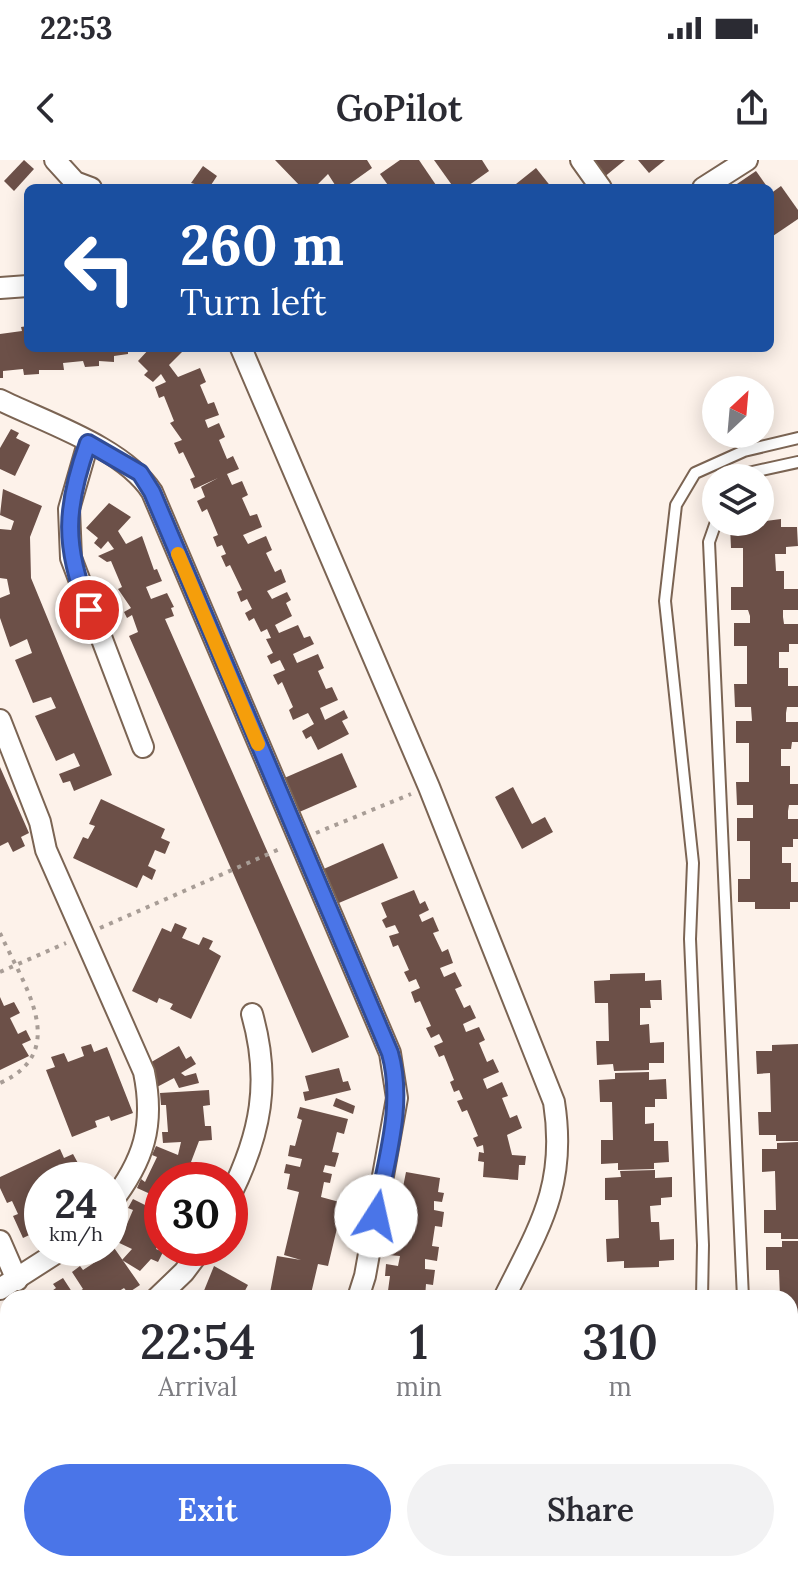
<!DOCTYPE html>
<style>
body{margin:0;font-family:Lora,serif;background:#f2f2f3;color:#2b2b33;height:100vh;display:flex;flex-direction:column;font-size:30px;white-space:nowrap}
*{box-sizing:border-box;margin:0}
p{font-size:26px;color:#7c7c81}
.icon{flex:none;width:44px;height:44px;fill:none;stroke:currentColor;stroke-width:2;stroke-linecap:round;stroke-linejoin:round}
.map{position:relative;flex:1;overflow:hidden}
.sheet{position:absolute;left:0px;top:1130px;width:798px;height:282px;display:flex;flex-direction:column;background:#fff;border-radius:24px 24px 0 0;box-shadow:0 4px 20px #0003}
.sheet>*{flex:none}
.hud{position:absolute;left:24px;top:24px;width:750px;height:168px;border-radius:12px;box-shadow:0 4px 20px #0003;background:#1a4fa0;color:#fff;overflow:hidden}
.needle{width:52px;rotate:26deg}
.fabs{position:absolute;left:702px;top:216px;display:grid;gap:16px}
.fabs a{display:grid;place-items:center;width:72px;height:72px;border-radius:50%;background:#fff;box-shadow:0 4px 20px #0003;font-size:40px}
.speed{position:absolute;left:24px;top:1002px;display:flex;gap:16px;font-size:40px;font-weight:700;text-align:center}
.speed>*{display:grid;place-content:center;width:104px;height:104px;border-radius:50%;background:#fff;box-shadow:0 4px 20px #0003;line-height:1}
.speed small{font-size:20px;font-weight:400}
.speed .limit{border:12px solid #d22;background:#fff;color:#111}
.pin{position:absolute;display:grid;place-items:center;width:68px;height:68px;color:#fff;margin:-34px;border:4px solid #fff;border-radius:50%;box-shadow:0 2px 8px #0007}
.me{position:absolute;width:88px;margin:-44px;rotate:10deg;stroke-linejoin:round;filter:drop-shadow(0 0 6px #0008)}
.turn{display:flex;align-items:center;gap:28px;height:168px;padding:0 24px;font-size:36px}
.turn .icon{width:104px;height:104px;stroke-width:2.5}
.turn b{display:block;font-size:56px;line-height:68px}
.eta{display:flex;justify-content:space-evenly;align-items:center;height:136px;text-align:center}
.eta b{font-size:48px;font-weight:600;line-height:56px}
.action{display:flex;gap:16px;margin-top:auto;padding:16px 24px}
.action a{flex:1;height:92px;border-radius:48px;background:#4a75e8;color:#fff;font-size:32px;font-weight:600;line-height:92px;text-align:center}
.action a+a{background:#f2f2f3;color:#2b2b33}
.status{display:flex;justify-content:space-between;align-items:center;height:56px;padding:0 40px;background:#fff;direction:ltr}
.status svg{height:22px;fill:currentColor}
header{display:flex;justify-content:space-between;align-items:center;height:104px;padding:0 24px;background:#fff;font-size:36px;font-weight:600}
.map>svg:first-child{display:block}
.building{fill:#6c5048}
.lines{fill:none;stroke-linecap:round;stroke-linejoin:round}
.service-casing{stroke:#7b6453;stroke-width:14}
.minor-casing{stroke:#7b6453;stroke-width:24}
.path{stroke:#a89d96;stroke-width:4;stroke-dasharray:4 6;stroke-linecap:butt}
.service{stroke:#fff;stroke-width:10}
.minor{stroke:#fff;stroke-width:20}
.route-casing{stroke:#304c97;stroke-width:20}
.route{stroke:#4a75e8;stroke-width:14}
.slow{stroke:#f59e0b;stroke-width:14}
</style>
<div class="status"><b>22:53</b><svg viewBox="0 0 49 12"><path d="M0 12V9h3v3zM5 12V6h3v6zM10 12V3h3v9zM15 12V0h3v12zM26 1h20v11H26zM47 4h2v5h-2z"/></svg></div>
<header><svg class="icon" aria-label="back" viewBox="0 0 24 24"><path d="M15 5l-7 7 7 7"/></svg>GoPilot<svg class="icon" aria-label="share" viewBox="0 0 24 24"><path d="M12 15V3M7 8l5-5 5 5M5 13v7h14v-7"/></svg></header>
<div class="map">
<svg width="798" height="1411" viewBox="0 0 798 1411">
<rect width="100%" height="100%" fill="#fdf2ea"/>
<g class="building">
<polygon points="24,0 34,9 14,31 4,21"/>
<polygon points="275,0 367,0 372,8 344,28 337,28 328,14 314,28 302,28"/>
<polygon points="400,0 419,0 438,28 390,28 380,14"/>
<polygon points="434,0 482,0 489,11 465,28 454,28"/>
<polygon points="590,0 625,0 603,18"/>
<polygon points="638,0 665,0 649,13"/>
<polygon points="203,6 217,16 209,28 191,23"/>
<polygon points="536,8 552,28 511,28"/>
<polygon points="756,11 768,28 731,28"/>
<polygon points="781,26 798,50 798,59 770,78 770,34"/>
<polygon points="28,166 28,188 128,188 128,194 114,196 114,202 99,201 99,206 85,207 83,201 63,203 64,210 39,210 39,214 24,215 23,209 3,211 3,218 0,218 0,174 22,171 21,167"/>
<polygon points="150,188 186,188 169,205 178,217 200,208 206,222 200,225 208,244 214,242 219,255 205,260 208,268 219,263 225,277 219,280 227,299 233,296 239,309 227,314 232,325 242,321 248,335 242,338 250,356 257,354 262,367 243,375 248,384 266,376 272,390 266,393 275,412 281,409 286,422 267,431 272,439 287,432 291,440 286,443 292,456 275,465 279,473 298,465 304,478 310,476 314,484 293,494 297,503 318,494 324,508 318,511 326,529 332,527 338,540 320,548 325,560 344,550 348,558 342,561 349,574 318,590 311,576 306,579 302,571 314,564 308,553 293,560 289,550 293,547 282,522 278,525 273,515 285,510 280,500 271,504 267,496 273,493 266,479 271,478 267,469 261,472 254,458 249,461 245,453 252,449 247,439 241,442 237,432 242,430 230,405 226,407 221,396 226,394 222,385 217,387 213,377 218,375 207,349 202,352 197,341 205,337 201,327 218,318 194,329 190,319 195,317 183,292 179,294 174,283 182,280 170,263 174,261 164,236 159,238 155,227 166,222 161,214 153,222 144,215 148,211 138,201"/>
<polygon points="11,269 19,273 16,278 30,285 15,316 0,309 0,288"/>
<polygon points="3,329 42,346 30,377 31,418 112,615 74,631 70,621 63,623 59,614 80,606 74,593 56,601 35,556 56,548 51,537 33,543 15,500 32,493 27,479 10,487 0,458 0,438 10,434 7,419 0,418 0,369 11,370 14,361 0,355"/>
<polygon points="109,343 131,357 118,371 126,384 142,376 154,410 157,409 162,421 146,427 151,439 167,433 174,447 171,448 174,456 165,459 349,877 312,893 129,476 138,472 132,455 127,458 124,452 131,448 118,429 122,427 111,401 107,402 98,396 114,389 108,381 101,389 94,383 98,378 86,368"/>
<polygon points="781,359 781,367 797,367 798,386 786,387 786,394 775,394 776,411 784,411 784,429 798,429 798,450 783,450 783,457 784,464 798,464 798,484 789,484 789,492 779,492 779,508 788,508 788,526 798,526 798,547 787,547 786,553 786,562 798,562 798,582 792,582 791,589 781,589 781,606 790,606 790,624 798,624 798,645 789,645 788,651 788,659 798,659 798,679 793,679 793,687 782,687 782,703 791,703 791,722 798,722 798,742 790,742 790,749 755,749 755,742 738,742 738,719 750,719 750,681 737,681 737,658 753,658 753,645 737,645 736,622 749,622 749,583 736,583 736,561 752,561 751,547 735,547 734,524 747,524 747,486 734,486 734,463 750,463 750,456 748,450 731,450 731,427 743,427 743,388 731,388 730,366"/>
<polygon points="342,593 357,627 297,653 282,619"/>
<polygon points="0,607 29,673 21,677 25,686 13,692 8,682 0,686"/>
<polygon points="513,627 532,664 545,657 553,672 522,689 495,637"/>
<polygon points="101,639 165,669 161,678 170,682 165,694 155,690 148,706 156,710 152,720 143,715 137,728 73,698 83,677 88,679 95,666 89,664"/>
<polygon points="383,683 398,718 334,745 319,711"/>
<polygon points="414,730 420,744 425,741 429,750 419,755 422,762 433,757 439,771 433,773 442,792 448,789 453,803 440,808 444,817 455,812 462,826 455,829 464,848 470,845 476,858 463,864 466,872 479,867 485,880 479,883 487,902 493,899 499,912 483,919 487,929 502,922 508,936 502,938 510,958 517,955 522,968 507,975 512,995 526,996 525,1005 519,1005 518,1020 483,1017 484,1002 478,1001 479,992 484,993 483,985 477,987 473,978 478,976 467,950 462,952 457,941 463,939 459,930 454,932 450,922 454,920 444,895 439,897 434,886 443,882 439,874 431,878 426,868 431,866 420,841 415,843 411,832 420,828 416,819 409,822 404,812 409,810 398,785 393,787 389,776 399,773 395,765 386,768 382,760 387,757 381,743"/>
<polygon points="175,763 187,768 182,778 199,785 203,777 213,781 209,789 221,796 191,859 170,849 173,844 159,838 157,843 132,831 162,768 171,772"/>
<polygon points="645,813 645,821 661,820 662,840 650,840 651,848 640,848 640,865 649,864 650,883 664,882 664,903 649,903 649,910 614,911 613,904 597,905 596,881 609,881 608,843 595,843 594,821 610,820 610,814"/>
<polygon points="0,837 4,846 14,842 20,853 10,858 18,874 26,870 31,880 22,884 29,896 0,910"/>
<polygon points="91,884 94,892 107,887 133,953 111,961 109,956 95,961 97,967 72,977 46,910 55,907 51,897 64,893 68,902 84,896 81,887"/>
<polygon points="798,884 798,981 776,981 776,975 759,975 758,952 771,952 770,913 757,914 756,891 772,891 772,885"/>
<polygon points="179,886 186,899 191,896 196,904 181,913 185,916 196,913 199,923 179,928 174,918 157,927 148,904"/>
<polygon points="339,908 343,922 348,921 351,930 305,941 303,932 309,931 305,916"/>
<polygon points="649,912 649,920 666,919 667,939 655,939 655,947 645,947 645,964 654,963 654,981 668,981 669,1002 654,1003 654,1009 618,1010 618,1003 601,1004 601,980 613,980 612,942 600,942 599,920 615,919 615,913"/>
<polygon points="209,930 210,945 203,946 205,966 211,966 212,980 199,981 191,1002 201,1007 195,1019 189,1016 187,1020 162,1020 162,1077 156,1089 163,1092 158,1102 151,1099 140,1111 122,1100 132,1089 113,1080 119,1069 124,1071 133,1050 128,1048 133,1039 151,1048 157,1037 137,1028 141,1019 145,1022 157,997 152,995 156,986 178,995 181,982 163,983 162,972 168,972 166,945 161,945 160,933"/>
<polygon points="336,938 355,946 353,954 333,946"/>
<polygon points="300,947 348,959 344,974 337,972 332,992 339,993 335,1007 325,1005 323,1012 332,1014 330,1023 324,1022 321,1037 343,1043 328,1106 318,1104 310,1138 269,1138 277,1096 301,1100 284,1095 299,1032 287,1029 290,1014 284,1013 286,1004 300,1007 302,999 288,996 290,985 295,986 302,960 297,958"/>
<polygon points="798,982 798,1079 781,1079 781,1073 764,1073 764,1050 776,1050 775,1011 762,1012 762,989 777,989 777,983"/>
<polygon points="60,989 64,998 73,994 79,1005 70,1010 74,1020 42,1020 42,1069 23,1078 13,1056 18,1054 12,1041 7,1043 0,1028 0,1017"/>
<polygon points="655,1010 655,1018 672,1017 672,1037 661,1038 661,1045 650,1046 651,1062 659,1062 660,1080 674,1079 674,1100 659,1101 659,1107 624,1108 624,1101 607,1102 606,1079 619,1078 618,1040 605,1040 605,1018 621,1017 620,1011"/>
<polygon points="406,1012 440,1018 438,1032 444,1033 442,1042 434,1041 434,1050 444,1052 442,1067 435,1066 432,1086 439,1087 437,1101 425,1099 425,1109 435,1110 433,1125 426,1124 425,1138 387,1138 390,1116 385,1116 386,1104 398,1106 400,1096 388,1095 390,1084 395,1085 398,1058 393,1057 395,1045 407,1047 409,1037 396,1035 397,1026 403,1027"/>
<polygon points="782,1081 798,1081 798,1177 790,1178 790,1138 780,1138 779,1110 766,1110 766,1087 782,1087"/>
<polygon points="110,1082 140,1125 128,1133 124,1128 108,1138 42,1138 56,1128 53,1124 63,1118 74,1135 83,1129 72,1112 80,1106 83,1110 106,1095 103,1090 110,1088"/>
<polygon points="214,1106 248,1125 241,1138 201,1138"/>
<polygon points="8,1162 8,1216 6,1217 0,1209 0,1168"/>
<polygon points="8,1324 8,1359 0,1349 0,1339 6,1333 3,1329"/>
<polygon points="535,1404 641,1404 644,1411 539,1411"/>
<polygon points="686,1404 770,1404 772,1411 689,1411"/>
</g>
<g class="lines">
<defs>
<g id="service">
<polyline points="744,318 748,313 798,302"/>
<polyline points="716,362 709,382 743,1138"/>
<polyline points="702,1138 703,1085 690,779 693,703 665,441 676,345 695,313 744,291 798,278"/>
<polyline points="790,1253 798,1264"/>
<polyline points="790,1281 798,1281"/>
<polyline points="385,1404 388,1411"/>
</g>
<g id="minor">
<polyline points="55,0 75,22 91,28"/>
<polyline points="581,0 601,28"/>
<polyline points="703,28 747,0"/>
<polyline points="0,128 28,126"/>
<path d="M241 188 429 627 554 942C567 1025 540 1066 504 1138"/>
<path d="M0 240C47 263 124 288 152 332L390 893 397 938 365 1116 358 1138"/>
<polyline points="88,283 69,349 71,398 143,587"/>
<path d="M0 560 40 662 46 690 144 912C155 965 144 1001 110 1044"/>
<path d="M230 1036C261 974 271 921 252 854"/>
<polyline points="0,1081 17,1120"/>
<polyline points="0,1129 64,1088"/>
<polyline points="157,1138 184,1112 202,1088"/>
<polyline points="0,1259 8,1251"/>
<polyline points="104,1404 106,1411"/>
<polyline points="68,1411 72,1404"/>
<polyline points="230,1411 253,1404"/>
</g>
</defs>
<use href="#service" class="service-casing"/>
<use href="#minor" class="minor-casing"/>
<g class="path">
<polyline points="316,673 411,634"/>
<polyline points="100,768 282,688"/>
<path d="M0 773C23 824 72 891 0 923"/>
<polyline points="0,812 66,783"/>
</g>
<use href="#service" class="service"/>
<use href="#minor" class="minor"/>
</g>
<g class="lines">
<defs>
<path id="route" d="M89 450C63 386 65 347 88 283L140 313 152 332 390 893C405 946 385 1003 376 1056"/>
</defs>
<use href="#route" class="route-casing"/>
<use href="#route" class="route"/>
<polyline class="slow" points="178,394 258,584"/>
</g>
</svg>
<div class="fabs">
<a><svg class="needle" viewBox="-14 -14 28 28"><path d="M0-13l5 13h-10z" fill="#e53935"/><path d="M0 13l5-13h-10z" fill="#7c7c81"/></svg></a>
<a><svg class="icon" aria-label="layers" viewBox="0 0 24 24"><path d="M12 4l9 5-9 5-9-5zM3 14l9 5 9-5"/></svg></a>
</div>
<div class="speed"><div>24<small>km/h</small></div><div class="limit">30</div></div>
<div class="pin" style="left:89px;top:450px;background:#d93025"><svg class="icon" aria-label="arrive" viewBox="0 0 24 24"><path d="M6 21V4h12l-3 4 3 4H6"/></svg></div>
<svg class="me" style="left:376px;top:1056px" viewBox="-20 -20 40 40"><circle r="19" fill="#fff"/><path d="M0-13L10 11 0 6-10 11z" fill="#4a75e8"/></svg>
<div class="hud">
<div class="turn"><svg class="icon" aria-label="left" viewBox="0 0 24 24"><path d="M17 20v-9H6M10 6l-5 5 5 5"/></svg><div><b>260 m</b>Turn left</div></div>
</div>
<section class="sheet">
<div class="eta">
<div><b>22:54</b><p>Arrival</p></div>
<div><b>1</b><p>min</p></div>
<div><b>310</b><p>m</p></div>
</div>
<div class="action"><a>Exit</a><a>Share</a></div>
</section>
</div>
